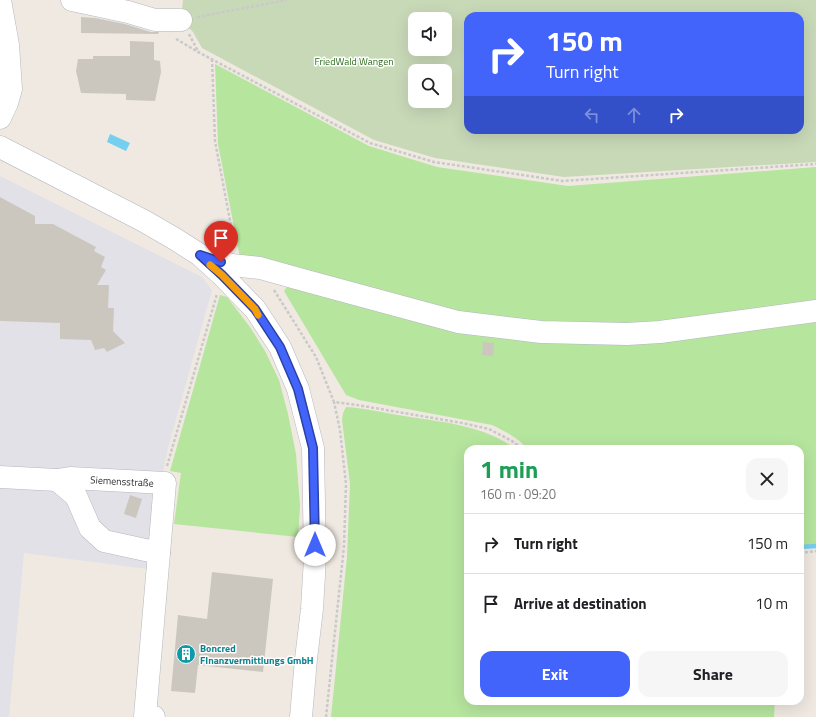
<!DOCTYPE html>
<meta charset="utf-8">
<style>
body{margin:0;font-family:"Titillium Web",sans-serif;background:#f6f6f6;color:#202124;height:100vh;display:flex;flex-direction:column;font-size:15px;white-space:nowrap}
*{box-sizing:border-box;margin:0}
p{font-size:13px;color:#757577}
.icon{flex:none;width:22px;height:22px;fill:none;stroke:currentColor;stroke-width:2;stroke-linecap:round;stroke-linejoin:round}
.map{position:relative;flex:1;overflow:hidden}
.panel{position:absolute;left:464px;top:445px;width:340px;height:260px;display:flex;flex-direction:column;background:#fff;border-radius:12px;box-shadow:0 4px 16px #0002}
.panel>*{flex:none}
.top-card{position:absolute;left:464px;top:12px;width:340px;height:122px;border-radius:12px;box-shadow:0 4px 16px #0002;background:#4264fb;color:#fff;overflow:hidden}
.tools{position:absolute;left:408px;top:12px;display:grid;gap:8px}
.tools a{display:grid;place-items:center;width:44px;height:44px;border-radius:8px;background:#fff;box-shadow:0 4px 16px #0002;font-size:20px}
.pin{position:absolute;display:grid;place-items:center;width:34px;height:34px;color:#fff;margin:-41px -17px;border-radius:50% 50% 50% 0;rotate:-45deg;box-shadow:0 0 4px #0007}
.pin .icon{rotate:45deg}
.me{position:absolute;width:44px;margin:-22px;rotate:0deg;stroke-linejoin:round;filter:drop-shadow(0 0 3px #0008)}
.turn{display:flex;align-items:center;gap:14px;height:84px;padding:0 16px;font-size:18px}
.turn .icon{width:52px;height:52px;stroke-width:2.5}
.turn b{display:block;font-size:28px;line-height:34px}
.lanes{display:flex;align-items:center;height:38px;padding:0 16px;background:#0003;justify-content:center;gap:20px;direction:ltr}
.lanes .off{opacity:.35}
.round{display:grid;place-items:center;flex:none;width:42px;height:42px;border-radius:12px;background:#f6f6f6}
.overview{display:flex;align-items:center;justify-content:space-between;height:68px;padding:0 16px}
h1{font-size:24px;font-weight:700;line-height:30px;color:#1e9e55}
.cta{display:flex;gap:8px;margin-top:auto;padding:8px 16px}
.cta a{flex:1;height:46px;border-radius:12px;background:#4264fb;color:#fff;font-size:16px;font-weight:700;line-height:46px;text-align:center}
.cta a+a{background:#f6f6f6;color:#202124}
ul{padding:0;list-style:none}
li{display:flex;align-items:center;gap:12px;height:60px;padding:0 16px;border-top:1px solid #e0e0e0}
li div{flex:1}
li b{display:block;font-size:15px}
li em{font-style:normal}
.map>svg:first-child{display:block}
.industrial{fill:#e3e1e8}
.green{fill:#b6e59e}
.cemetery{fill:#c8d9b8;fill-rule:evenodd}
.water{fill:#75cff0}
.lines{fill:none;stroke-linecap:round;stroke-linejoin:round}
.stream{stroke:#75cff0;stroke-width:4.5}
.building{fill:#cbc7bf}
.minor-casing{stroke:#b4b7c1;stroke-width:23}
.path{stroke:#c9c9c9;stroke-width:2.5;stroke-dasharray:3 2;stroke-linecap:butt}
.minor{stroke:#fff;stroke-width:22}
.route-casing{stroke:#2b41a3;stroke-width:10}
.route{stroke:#4264fb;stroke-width:7}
.slow{stroke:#f59e0b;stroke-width:7}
.labels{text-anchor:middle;stroke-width:3;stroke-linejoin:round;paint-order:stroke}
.park-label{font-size:10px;fill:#2c6e1b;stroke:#fff}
.street-label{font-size:10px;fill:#2e2e2e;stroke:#fff}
.culture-label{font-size:10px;font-weight:bold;fill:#0d838f;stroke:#fff;text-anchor:start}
</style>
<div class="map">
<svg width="816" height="717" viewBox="0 0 816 717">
<rect width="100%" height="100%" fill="#efe9e1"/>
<polygon class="industrial" points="0,176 202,277 212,290 168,448 162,476 155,570 24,553 9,717 0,717"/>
<g class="green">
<polygon points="215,64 369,146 437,167 568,186 816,167 816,304 625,329 508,323 240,258 218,144"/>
<path d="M290 283 545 337 816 314V544L800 546V449H527C518 437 506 432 492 425L359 400 346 395 284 291Z"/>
<polygon points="220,295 227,297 250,327 265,351 279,380 288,414 296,454 300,506 298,537 174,524 181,473 170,471"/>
<path d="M346 407C365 408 384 413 404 416 440 422 485 425 515 449H468V701H775L774 717H331L347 557 350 484 342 420 343 413Z"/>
</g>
<path class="cemetery" d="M183 0H816V162L564 177 435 158 374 140 202 48 193 32 181 20ZM468 16H800V130H468ZM415 19H445V49H415ZM415 71H445V101H415Z"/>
<polygon class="water" points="110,134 130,143 126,151 107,142"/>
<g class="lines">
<polyline class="stream" points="800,547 816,546"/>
</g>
<g class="building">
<polygon points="81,17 95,18 125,24 151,32 159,32 158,34 81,33"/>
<polygon points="130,41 154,42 154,60 160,61 161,72 155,101 126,100 126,94 81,93 76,71 78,59 93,59 93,56 130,56"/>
<polygon points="0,197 35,216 35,224 53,224 96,247 94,251 105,257 101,267 106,270 97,285 109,285 108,308 114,308 113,331 125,343 107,352 104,348 95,350 91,340 60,339 60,323 0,321"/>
<polygon points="483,342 494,343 493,356 482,355"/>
<polygon points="130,495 142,499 136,518 124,514"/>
<polygon points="212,572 273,579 263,672 198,665 195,693 171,691 178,615 207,619"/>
</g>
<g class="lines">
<defs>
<g id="minor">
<polyline points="72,0 128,12 155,20 181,20"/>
<polyline points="0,118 7,103 11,89 8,45 0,0"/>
<polyline points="0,147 144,221 175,239 200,255 222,275 255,309 280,347 298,389 313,448 315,558 312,609 306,659 301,717"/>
<polyline points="206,257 232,265 260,268 303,280 458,322 541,332 627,334 660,332 816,311"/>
<polyline points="0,477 57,480 70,478 165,483 145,716 154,717"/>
<polyline points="57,480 76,496 90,528 104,541 159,553"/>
</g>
</defs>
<use href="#minor" class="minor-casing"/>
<g class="path">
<polyline points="197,17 287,0"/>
<polyline points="189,34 199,53"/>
<polyline points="176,39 200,53 370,143 434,162 563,181 816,164"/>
<polyline points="212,59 215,141 235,247"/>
<polyline points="274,290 316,357 334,402 357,405 462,423 489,429 512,441 523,449"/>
<polyline points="167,466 217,294"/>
<polyline points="800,553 816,551"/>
<polyline points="326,717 344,546 346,484 340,430 334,402"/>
</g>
<use href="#minor" class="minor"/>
</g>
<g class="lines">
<defs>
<polyline id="route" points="221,262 200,255 222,275 255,309 280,347 298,389 313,448 315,545"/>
</defs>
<use href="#route" class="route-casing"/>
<use href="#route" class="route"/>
<polyline class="slow" points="210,265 222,275 255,309 258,315"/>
</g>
<defs>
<symbol id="building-disc" viewBox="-11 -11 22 22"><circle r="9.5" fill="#0f9aa8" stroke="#fff"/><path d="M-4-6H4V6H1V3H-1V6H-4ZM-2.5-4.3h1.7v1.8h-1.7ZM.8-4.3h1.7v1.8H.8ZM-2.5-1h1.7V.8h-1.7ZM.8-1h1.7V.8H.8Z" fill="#fff"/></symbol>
</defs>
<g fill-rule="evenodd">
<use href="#building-disc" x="175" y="643" width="22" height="22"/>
</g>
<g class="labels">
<g class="park-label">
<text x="354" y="65">FriedWald Wangen</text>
</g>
<g class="street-label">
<text transform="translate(122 481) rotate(3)" y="4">Siemensstraße</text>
</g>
<g class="culture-label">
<text x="200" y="652">Boncred<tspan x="200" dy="12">FInanzvermittlungs GmbH</tspan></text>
</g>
</g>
</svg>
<div class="tools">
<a><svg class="icon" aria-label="sound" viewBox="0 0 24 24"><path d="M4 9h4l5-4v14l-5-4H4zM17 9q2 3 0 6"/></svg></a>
<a><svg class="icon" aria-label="search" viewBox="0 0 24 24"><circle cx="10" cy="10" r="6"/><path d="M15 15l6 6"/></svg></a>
</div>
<div class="pin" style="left:221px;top:262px;background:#d93025"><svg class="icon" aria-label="arrive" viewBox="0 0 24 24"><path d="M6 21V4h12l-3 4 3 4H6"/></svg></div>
<svg class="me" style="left:315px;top:545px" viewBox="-20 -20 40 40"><circle r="19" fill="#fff"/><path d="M0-13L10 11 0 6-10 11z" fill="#4264fb"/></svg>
<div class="top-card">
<div class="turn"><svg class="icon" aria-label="right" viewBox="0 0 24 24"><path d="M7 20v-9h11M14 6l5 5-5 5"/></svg><div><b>150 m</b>Turn right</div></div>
<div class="lanes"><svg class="icon off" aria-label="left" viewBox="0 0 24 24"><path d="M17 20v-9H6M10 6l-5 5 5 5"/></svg><svg class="icon off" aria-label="ahead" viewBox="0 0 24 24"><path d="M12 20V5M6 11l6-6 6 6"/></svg><svg class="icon" aria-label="right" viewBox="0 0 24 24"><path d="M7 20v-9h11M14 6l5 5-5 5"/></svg></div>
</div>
<section class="panel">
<div class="overview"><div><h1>1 min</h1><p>160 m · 09:20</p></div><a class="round"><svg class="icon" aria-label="close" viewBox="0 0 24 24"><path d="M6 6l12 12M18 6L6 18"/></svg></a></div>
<ul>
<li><svg class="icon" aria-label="right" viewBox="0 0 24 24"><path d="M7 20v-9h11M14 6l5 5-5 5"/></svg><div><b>Turn right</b></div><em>150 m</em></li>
<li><svg class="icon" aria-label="arrive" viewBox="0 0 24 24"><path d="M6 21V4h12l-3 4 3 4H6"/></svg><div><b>Arrive at destination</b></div><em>10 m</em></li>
</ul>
<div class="cta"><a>Exit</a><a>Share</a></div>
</section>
</div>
